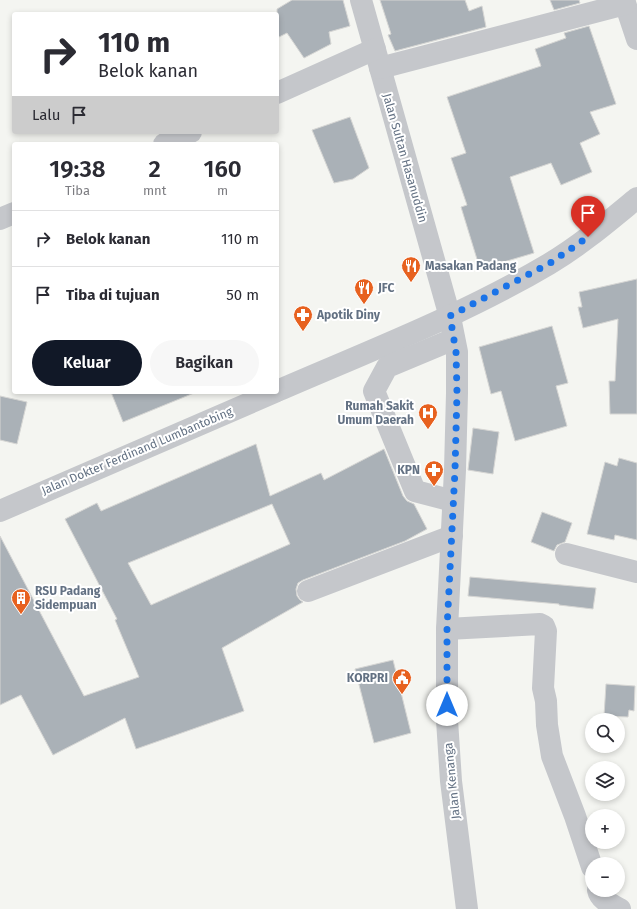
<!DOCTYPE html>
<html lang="id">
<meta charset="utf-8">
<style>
body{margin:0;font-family:"Fira Sans",sans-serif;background:#f7f7f7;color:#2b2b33;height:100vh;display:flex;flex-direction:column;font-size:15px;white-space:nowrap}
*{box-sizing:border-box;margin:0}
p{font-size:13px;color:#7c7c81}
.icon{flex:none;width:22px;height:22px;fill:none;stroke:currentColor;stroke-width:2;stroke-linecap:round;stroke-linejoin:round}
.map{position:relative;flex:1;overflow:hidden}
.drawer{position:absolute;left:12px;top:142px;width:267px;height:252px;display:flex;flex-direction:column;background:#fff;border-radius:4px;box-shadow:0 2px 6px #0003}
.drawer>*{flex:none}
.top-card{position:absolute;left:12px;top:12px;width:267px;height:122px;border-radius:4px;box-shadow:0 2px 6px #0003;background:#fff;color:#2b2b33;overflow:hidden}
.buttons{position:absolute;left:585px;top:713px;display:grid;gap:8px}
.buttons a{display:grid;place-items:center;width:40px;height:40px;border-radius:50%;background:#fff;box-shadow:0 2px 6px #0003;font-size:20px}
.pin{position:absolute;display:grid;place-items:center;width:34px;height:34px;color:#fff;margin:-41px -17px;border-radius:50% 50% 50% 0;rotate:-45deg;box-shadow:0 0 4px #0007}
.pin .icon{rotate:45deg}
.me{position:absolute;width:44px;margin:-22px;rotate:0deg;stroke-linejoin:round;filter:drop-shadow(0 0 3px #0008)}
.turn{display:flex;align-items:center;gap:14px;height:84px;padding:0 20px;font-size:18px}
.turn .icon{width:52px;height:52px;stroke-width:2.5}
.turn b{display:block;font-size:28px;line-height:34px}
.then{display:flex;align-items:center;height:38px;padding:0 20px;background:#0003;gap:8px;font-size:15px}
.eta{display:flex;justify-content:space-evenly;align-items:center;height:68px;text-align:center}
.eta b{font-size:24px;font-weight:600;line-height:28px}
.action{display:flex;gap:8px;margin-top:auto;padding:8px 20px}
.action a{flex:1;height:46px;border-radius:24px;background:#111827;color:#fff;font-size:16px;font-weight:600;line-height:46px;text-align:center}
.action a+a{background:#f7f7f7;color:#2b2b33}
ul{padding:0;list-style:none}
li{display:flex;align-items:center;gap:12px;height:56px;padding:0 20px;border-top:1px solid #e1e1e2}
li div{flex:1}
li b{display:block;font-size:15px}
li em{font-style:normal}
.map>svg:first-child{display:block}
.building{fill:#aab1b7;stroke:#d6d6d4;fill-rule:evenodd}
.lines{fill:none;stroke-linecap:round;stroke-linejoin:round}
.minor{stroke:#c5c7cb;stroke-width:22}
.route{stroke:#1a73e8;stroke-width:7;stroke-dasharray:0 12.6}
.labels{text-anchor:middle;stroke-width:4;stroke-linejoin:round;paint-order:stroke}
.street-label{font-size:12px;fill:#637183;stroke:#fff}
.poi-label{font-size:12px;font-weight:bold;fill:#637183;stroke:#fff;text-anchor:start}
</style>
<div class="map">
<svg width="637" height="909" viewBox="0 0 637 909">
<rect width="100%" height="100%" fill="#f4f5f1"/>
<g class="building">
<polygon points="292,0 343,0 350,26 329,32 331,44 304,58 287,33 277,38 277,9"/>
<polygon points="380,0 465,0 469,11 482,6 486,27 395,51 388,35 391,34"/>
<polygon points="550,0 579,0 580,3 554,10"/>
<polygon points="589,26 616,104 590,112 600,134 580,143 592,172 561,185 551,163 510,177 534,253 480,269 461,207 467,205 451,158 466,153 447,97 541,66 535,49 566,38 564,33"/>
<polygon points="350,117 369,168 353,179 334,183 312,130"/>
<polygon points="637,279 637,414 610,414 609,381 615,381 618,319 583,328 578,307 582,307 579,292"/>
<polygon points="552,326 568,383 556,386 567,426 515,441 501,391 491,394 479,347"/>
<polygon points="111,392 194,392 194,393 123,422"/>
<polygon points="0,396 27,402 17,444 0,440"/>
<polygon points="473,428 499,432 493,474 468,470"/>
<path d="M256 444 270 496 321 473 324 480 384 449 403 496 407 501 414 504 427 529 405 541 303 580 298 583 296 589 297 596 300 600 303 602 222 648 244 711 136 749 125 718 53 755 21 695 0 705V536L84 696 139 677 115 620 117 619 65 519 97 503 101 511ZM272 504 290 544 151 605 128 563Z"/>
<polygon points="619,458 637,463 637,540 615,535 614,540 587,534 605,462 617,466"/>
<polygon points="542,512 572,523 565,542 557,545 554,551 531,542"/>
<polygon points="470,577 596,588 593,609 559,605 559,604 468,596"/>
<polygon points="393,660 411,733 374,743 355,669"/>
<polygon points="606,684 635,686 634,711 629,710 628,717 604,716"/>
</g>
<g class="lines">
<g class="minor">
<polyline points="361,0 450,317 457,352 457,393 455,470 447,629 447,720 451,781 467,909"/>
<polyline points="624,0 637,39"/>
<polyline points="380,68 625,4"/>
<polyline points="277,93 375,49"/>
<polyline points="164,144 191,132"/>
<polyline points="0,219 14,213"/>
<path d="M277 391C369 351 463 315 549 264 581 245 609 221 637 198"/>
<polyline points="453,501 415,491 374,391 387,367 454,339"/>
<polyline points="0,511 275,392"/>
<polyline points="566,554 637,572"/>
<polyline points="308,591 452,536"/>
<polyline points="447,629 540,624 544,626 546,631 543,688 546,701 547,725 552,756 575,816 592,867"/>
<path d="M598 890C600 900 611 904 620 909"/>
</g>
</g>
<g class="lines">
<polyline class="route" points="447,705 447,629 455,470 457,393 456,352 450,316 550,263 588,237"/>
</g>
<defs>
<symbol id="restaurant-pin" viewBox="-11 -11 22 30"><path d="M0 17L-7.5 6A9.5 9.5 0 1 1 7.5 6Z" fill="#e7611f" stroke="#fff"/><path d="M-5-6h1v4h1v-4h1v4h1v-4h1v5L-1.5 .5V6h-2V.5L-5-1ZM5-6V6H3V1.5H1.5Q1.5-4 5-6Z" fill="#fff"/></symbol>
<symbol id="pharmacy-pin" viewBox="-11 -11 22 30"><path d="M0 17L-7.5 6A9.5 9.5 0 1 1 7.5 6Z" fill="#e7611f" stroke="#fff"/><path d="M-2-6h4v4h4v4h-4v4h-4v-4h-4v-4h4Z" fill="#fff"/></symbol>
<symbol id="hospital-pin" viewBox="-11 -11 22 30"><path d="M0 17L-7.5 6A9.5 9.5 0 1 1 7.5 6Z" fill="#e7611f" stroke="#fff"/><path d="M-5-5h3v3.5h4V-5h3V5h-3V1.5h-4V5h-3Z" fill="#fff"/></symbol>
<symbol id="building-pin" viewBox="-11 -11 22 30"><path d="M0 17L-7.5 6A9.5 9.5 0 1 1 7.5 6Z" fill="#e7611f" stroke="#fff"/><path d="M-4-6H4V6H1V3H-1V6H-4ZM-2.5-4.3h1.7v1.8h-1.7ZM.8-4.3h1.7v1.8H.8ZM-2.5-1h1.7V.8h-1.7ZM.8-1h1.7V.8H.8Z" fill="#fff"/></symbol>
<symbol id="civic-pin" viewBox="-11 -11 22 30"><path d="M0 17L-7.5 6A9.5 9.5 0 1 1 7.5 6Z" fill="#e7611f" stroke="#fff"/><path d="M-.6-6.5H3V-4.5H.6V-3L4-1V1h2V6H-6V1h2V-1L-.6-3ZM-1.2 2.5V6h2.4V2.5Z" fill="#fff"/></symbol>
</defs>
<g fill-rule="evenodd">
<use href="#restaurant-pin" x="400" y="255" width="22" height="30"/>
<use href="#restaurant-pin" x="353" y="277" width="22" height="30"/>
<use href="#pharmacy-pin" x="292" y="304" width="22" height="30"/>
<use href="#hospital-pin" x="417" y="402" width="22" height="30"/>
<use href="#pharmacy-pin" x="423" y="459" width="22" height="30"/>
<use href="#building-pin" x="10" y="587" width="22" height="30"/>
<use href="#civic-pin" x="391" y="667" width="22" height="30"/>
</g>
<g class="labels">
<g class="street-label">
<text transform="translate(405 158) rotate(74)" y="4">Jalan Sultan Hasanuddin</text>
<text transform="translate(137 451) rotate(-23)" y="4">Jalan Dokter Ferdinand Lumbantobing</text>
<text transform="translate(452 781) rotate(-96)" y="4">Jalan Kenanga</text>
</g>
<g class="poi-label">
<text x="425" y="270">Masakan Padang</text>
<text x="378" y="292">JFC</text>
<text x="317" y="319">Apotik Diny</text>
<text x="414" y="410" text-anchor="end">Rumah Sakit<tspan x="414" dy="14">Umum Daerah</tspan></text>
<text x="420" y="474" text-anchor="end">KPN</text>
<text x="35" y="595">RSU Padang<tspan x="35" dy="14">Sidempuan</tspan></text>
<text x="388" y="682" text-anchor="end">KORPRI</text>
</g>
</g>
</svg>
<div class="buttons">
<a><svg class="icon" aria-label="search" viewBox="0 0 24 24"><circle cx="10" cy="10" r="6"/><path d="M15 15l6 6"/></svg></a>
<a><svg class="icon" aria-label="layers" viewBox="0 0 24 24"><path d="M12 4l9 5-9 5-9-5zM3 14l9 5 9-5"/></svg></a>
<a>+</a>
<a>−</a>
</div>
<div class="pin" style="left:588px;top:237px;background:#d93025"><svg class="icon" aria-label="arrive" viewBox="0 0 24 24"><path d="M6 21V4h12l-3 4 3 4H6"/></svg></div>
<svg class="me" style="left:447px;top:705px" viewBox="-20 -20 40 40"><circle r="19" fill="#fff"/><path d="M0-13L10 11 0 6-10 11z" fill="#1a73e8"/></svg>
<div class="top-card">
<div class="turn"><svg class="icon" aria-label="right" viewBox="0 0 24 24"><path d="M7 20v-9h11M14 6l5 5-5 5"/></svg><div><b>110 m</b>Belok kanan</div></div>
<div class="then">Lalu<svg class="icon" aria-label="arrive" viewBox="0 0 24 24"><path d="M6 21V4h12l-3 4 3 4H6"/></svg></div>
</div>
<section class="drawer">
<div class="eta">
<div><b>19:38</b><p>Tiba</p></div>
<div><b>2</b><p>mnt</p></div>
<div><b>160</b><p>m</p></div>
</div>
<ul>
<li><svg class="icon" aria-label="right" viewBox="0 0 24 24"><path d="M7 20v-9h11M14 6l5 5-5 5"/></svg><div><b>Belok kanan</b></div><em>110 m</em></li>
<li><svg class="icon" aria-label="arrive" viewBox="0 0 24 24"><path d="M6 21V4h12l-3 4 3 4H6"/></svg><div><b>Tiba di tujuan</b></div><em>50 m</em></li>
</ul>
<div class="action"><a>Keluar</a><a>Bagikan</a></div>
</section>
</div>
